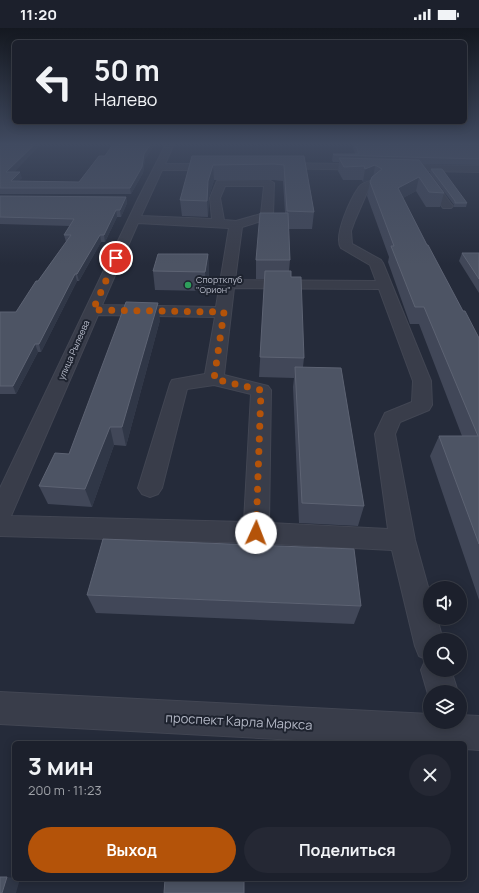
<!DOCTYPE html>
<html lang="ru">
<meta charset="utf-8">
<style>
body{margin:0;font-family:Manrope,sans-serif;background:#252834;color:#f1f3f6;height:100vh;display:flex;flex-direction:column;font-size:15px;white-space:nowrap}
*{box-sizing:border-box;margin:0}
p{font-size:13px;color:#a0a3a9}
.icon{flex:none;width:22px;height:22px;fill:none;stroke:currentColor;stroke-width:2;stroke-linecap:round;stroke-linejoin:round}
.map{position:relative;flex:1;overflow:hidden}
.drawer{position:absolute;left:12px;top:713px;width:455px;height:140px;display:flex;flex-direction:column;background:#1c202c;border-radius:6px;box-shadow:0 2px 10px #0003,0 0 0 1px #3a3e48}
.drawer>*{flex:none}
.banner{position:absolute;left:12px;top:12px;width:455px;height:84px;border-radius:6px;box-shadow:0 2px 10px #0003,0 0 0 1px #3a3e48;background:#1c202c;color:#f1f3f6;overflow:hidden}
.tools{position:absolute;left:423px;top:553px;display:grid;gap:8px}
.tools a{display:grid;place-items:center;width:44px;height:44px;border-radius:50%;background:#1c202c;box-shadow:0 2px 10px #0003,0 0 0 1px #3a3e48;font-size:20px}
.pin{position:absolute;display:grid;place-items:center;width:34px;height:34px;color:#fff;margin:-17px;border:2px solid #fff;border-radius:50%;box-shadow:0 1px 4px #0007}
.me{position:absolute;width:44px;margin:-22px;rotate:2deg;stroke-linejoin:round;filter:drop-shadow(0 0 3px #0008)}
.turn{display:flex;align-items:center;gap:14px;height:84px;padding:0 16px;font-size:18px}
.turn .icon{width:52px;height:52px;stroke-width:2.5}
.turn b{display:block;font-size:28px;line-height:34px}
.round{display:grid;place-items:center;flex:none;width:42px;height:42px;border-radius:21px;background:#252834}
.summary{display:flex;align-items:center;justify-content:space-between;height:68px;padding:0 16px}
h1{font-size:24px;font-weight:700;line-height:30px}
.cta{display:flex;gap:8px;margin-top:auto;padding:8px 16px}
.cta a{flex:1;height:46px;border-radius:24px;background:#b45309;color:#fff;font-size:16px;font-weight:700;line-height:46px;text-align:center}
.cta a+a{background:#252834;color:#f1f3f6}
.status{display:flex;justify-content:space-between;align-items:center;height:28px;padding:0 20px;background:#1c202c;direction:ltr}
.status svg{height:11px;fill:currentColor}
.map>svg:first-child{display:block}
.lines{fill:none;stroke-linecap:round;stroke-linejoin:round}
.minor-casing{stroke:#424653;stroke-width:2}
.minor{fill:#393d4a;fill-rule:evenodd}
.wall{fill:#414758}
.shaded-wall{fill:#303747}
.building{fill:#4d5464;stroke:#5d6373}
.route{stroke:#b45309;stroke-width:7;stroke-dasharray:0 12.6}
.leisure-dot{fill:#2e9e5b;stroke:#1e232f;stroke-width:1.5}
.labels{text-anchor:middle;stroke-width:4;stroke-linejoin:round;paint-order:stroke}
.far-poi-label{font-size:9px;fill:#b4b8c6;stroke:#1e232f;text-anchor:start}
.far-street-label{font-size:9px;fill:#b4b8c6;stroke:#1e232f}
.near-street-label{font-size:13px;fill:#b4b8c6;stroke:#1e232f}
</style>
<div class="status"><b>11:20</b><svg viewBox="0 0 49 12"><path d="M0 12V9h3v3zM5 12V6h3v6zM10 12V3h3v9zM15 12V0h3v12zM26 1h20v11H26zM47 4h2v5h-2z"/></svg></div>
<div class="map">
<svg width="479" height="865" viewBox="0 0 479 865">
<rect width="100%" height="100%" fill="#252b3a"/>
<g class="lines">
<defs>
<g id="minor">
<path d="M166 116H174L165 136H218L223 139 218 142H162L141 188 212 191 210 170 217 153 269 152 274 155 273 188 271 190 242 199 235 252 376 253 370 237 341 220C333 208 351 170 359 159 362 155 369 153 373 152L378 155 368 162 355 192 351 203 352 216 381 232 383 235 431 353 432 377 429 382 400 394 395 406 415 512 430 566V590H437L443 612H430V642H451L458 664H430V673L421 642 426 631 419 628 415 618 392 522 256 515 0 508V460L138 171ZM225 158H264L261 186 236 193 224 192 220 170ZM138 195 229 200 216 279 102 277ZM234 260 379 261 413 353 412 374 385 385 375 406 388 501 269 495 271 362 268 358 224 347ZM98 287 215 289 205 346 172 352 170 356 138 460 142 466 150 469 158 466 162 460 187 361 214 357 251 366 244 494 11 488Z"/>
<polygon points="277,135 479,138 479,144 274,140 272,138"/>
<polygon points="426,145 430,146 451,176 453,178 451,180 443,180 421,148"/>
<polygon points="0,664 430,686 430,694 460,694 460,687 479,688 479,722 465,721 465,715 353,715 0,696"/>
</g>
</defs>
<use href="#minor" class="minor-casing"/>
<use href="#minor" class="minor"/>
</g>
<g class="wall">
<polygon points="0,116 41,116 14,144 22,150 18,153 79,154 105,128 113,116 155,116 145,131 143,145 131,166 0,166"/>
<polygon points="352,116 479,116 479,137 422,136 444,165 440,179 426,179 416,163 403,170 427,217 463,283 479,310 479,572 430,428 439,408 462,408 419,296 410,296 388,234 389,229 367,168 370,154 371,151 363,154 362,152 343,152 338,143 339,134 333,134 332,132 333,126 355,126"/>
<polygon points="192,128 304,128 314,184 312,201 289,201 290,232 289,243 304,330 303,339 364,478 358,498 299,495 293,359 294,350 259,349 265,251 256,251 256,232 285,185 283,153 273,152 214,152 209,169 208,189 182,188 180,172"/>
<polygon points="431,141 467,175 466,179 454,179 454,177 430,145"/>
<polygon points="0,168 126,169 127,175 121,189 117,189 105,214 101,214 79,253 77,253 41,324 38,324 16,366 0,366 0,284 16,284 66,214 64,207 70,198 0,196"/>
<polygon points="462,225 479,225 479,265 459,233"/>
<polygon points="208,226 209,245 206,263 155,262 153,243"/>
<polygon points="160,292 126,418 114,417 92,479 48,476 39,458 69,426"/>
<polygon points="87,567 361,578 354,596 96,585"/>
</g>
<g class="shaded-wall">
<polygon points="35,116 41,116 8,150 6,144"/>
<polygon points="151,116 155,116 145,131 143,145 131,166 130,160 144,126"/>
<polygon points="213,137 214,152 209,169 208,189 207,173 208,153"/>
<polygon points="375,137 373,151 363,154 365,141"/>
<polygon points="20,144 22,150 13,159 11,153"/>
<polygon points="419,149 416,163 395,174 398,160"/>
<polygon points="126,169 127,175 121,189 120,182"/>
<polygon points="116,182 117,189 105,214 104,207"/>
<polygon points="100,207 101,214 79,253 77,246"/>
<polygon points="208,226 209,245 206,263 205,244"/>
<polygon points="75,246 77,253 41,324 39,316"/>
<polygon points="158,275 160,292 126,418 122,399"/>
<polygon points="35,316 38,324 16,366 13,358"/>
<polygon points="110,399 114,417 92,479 85,461"/>
<polygon points="7,849 14,850 14,851 20,851 16,865 2,865"/>
</g>
<g class="building">
<polygon points="0,116 35,116 6,144 20,144 11,153 79,154 99,128 105,128 113,116 151,116 144,126 142,139 130,160 0,160"/>
<polygon points="355,116 479,116 479,131 334,127 333,126 359,126"/>
<polygon points="192,128 304,128 314,184 287,183 284,137 274,136 213,137 208,153 207,173 180,172"/>
<polygon points="339,130 419,132 444,165 429,164 419,149 398,160 427,217 428,217 463,283 465,283 479,310 479,408 478,408 424,279 415,279 391,218 394,218 370,154 372,149 382,141 375,137 365,141 364,138 344,139"/>
<polygon points="431,141 442,141 467,175 455,175 455,173"/>
<polygon points="0,168 126,169 120,182 116,182 104,207 100,207 77,246 75,246 39,316 35,316 13,358 0,358 0,284 16,284 36,253 38,253 71,207 64,207 74,191 0,189"/>
<polygon points="260,185 288,185 290,232 256,232"/>
<polygon points="462,225 479,225 479,251"/>
<polygon points="158,226 208,226 205,244 153,243"/>
<polygon points="265,243 291,243 291,249 301,249 304,330 260,329"/>
<polygon points="126,274 158,275 122,399 110,399 85,461 39,458 55,425 69,426"/>
<polygon points="295,339 341,340 364,478 302,475"/>
<polygon points="439,408 479,408 479,516"/>
<polygon points="103,511 354,521 361,578 87,567"/>
<polygon points="0,849 7,849 2,865 0,865"/>
<polygon points="165,851 244,851 244,865 164,865"/>
</g>
<linearGradient id="sky" x2="0" y2="1"><stop stop-color="#141820"/><stop offset="0.49" stop-color="#404a60"/><stop offset="1" stop-color="#404a60" stop-opacity="0"/></linearGradient>
<rect width="479" height="237" fill="url(#sky)"/>
<g class="lines">
<polyline class="route" points="116,230 93,282 224,284 214,351 261,362 256,505"/>
</g>
<circle class="leisure-dot" cx="188" cy="257" r="4"/>
<g class="labels">
<g class="far-poi-label">
<text x="196" y="255">Спортклуб<tspan x="196" dy="10">"Орион"</tspan></text>
</g>
<g class="far-street-label">
<text transform="translate(74 322) rotate(-66)" y="3">улица Рылеева</text>
</g>
<g class="near-street-label">
<text transform="translate(239 693) rotate(3)" y="5">проспект Карла Маркса</text>
</g>
</g>
</svg>
<div class="tools">
<a><svg class="icon" aria-label="sound" viewBox="0 0 24 24"><path d="M4 9h4l5-4v14l-5-4H4zM17 9q2 3 0 6"/></svg></a>
<a><svg class="icon" aria-label="search" viewBox="0 0 24 24"><circle cx="10" cy="10" r="6"/><path d="M15 15l6 6"/></svg></a>
<a><svg class="icon" aria-label="layers" viewBox="0 0 24 24"><path d="M12 4l9 5-9 5-9-5zM3 14l9 5 9-5"/></svg></a>
</div>
<div class="pin" style="left:116px;top:230px;background:#d93025"><svg class="icon" aria-label="arrive" viewBox="0 0 24 24"><path d="M6 21V4h12l-3 4 3 4H6"/></svg></div>
<svg class="me" style="left:256px;top:505px" viewBox="-20 -20 40 40"><circle r="19" fill="#fff"/><path d="M0-13L10 11 0 6-10 11z" fill="#b45309"/></svg>
<div class="banner">
<div class="turn"><svg class="icon" aria-label="left" viewBox="0 0 24 24"><path d="M17 20v-9H6M10 6l-5 5 5 5"/></svg><div><b>50 m</b>Налево</div></div>
</div>
<section class="drawer">
<div class="summary"><div><h1>3 мин</h1><p>200 m · 11:23</p></div><a class="round"><svg class="icon" aria-label="close" viewBox="0 0 24 24"><path d="M6 6l12 12M18 6L6 18"/></svg></a></div>
<div class="cta"><a>Выход</a><a>Поделиться</a></div>
</section>
</div>
